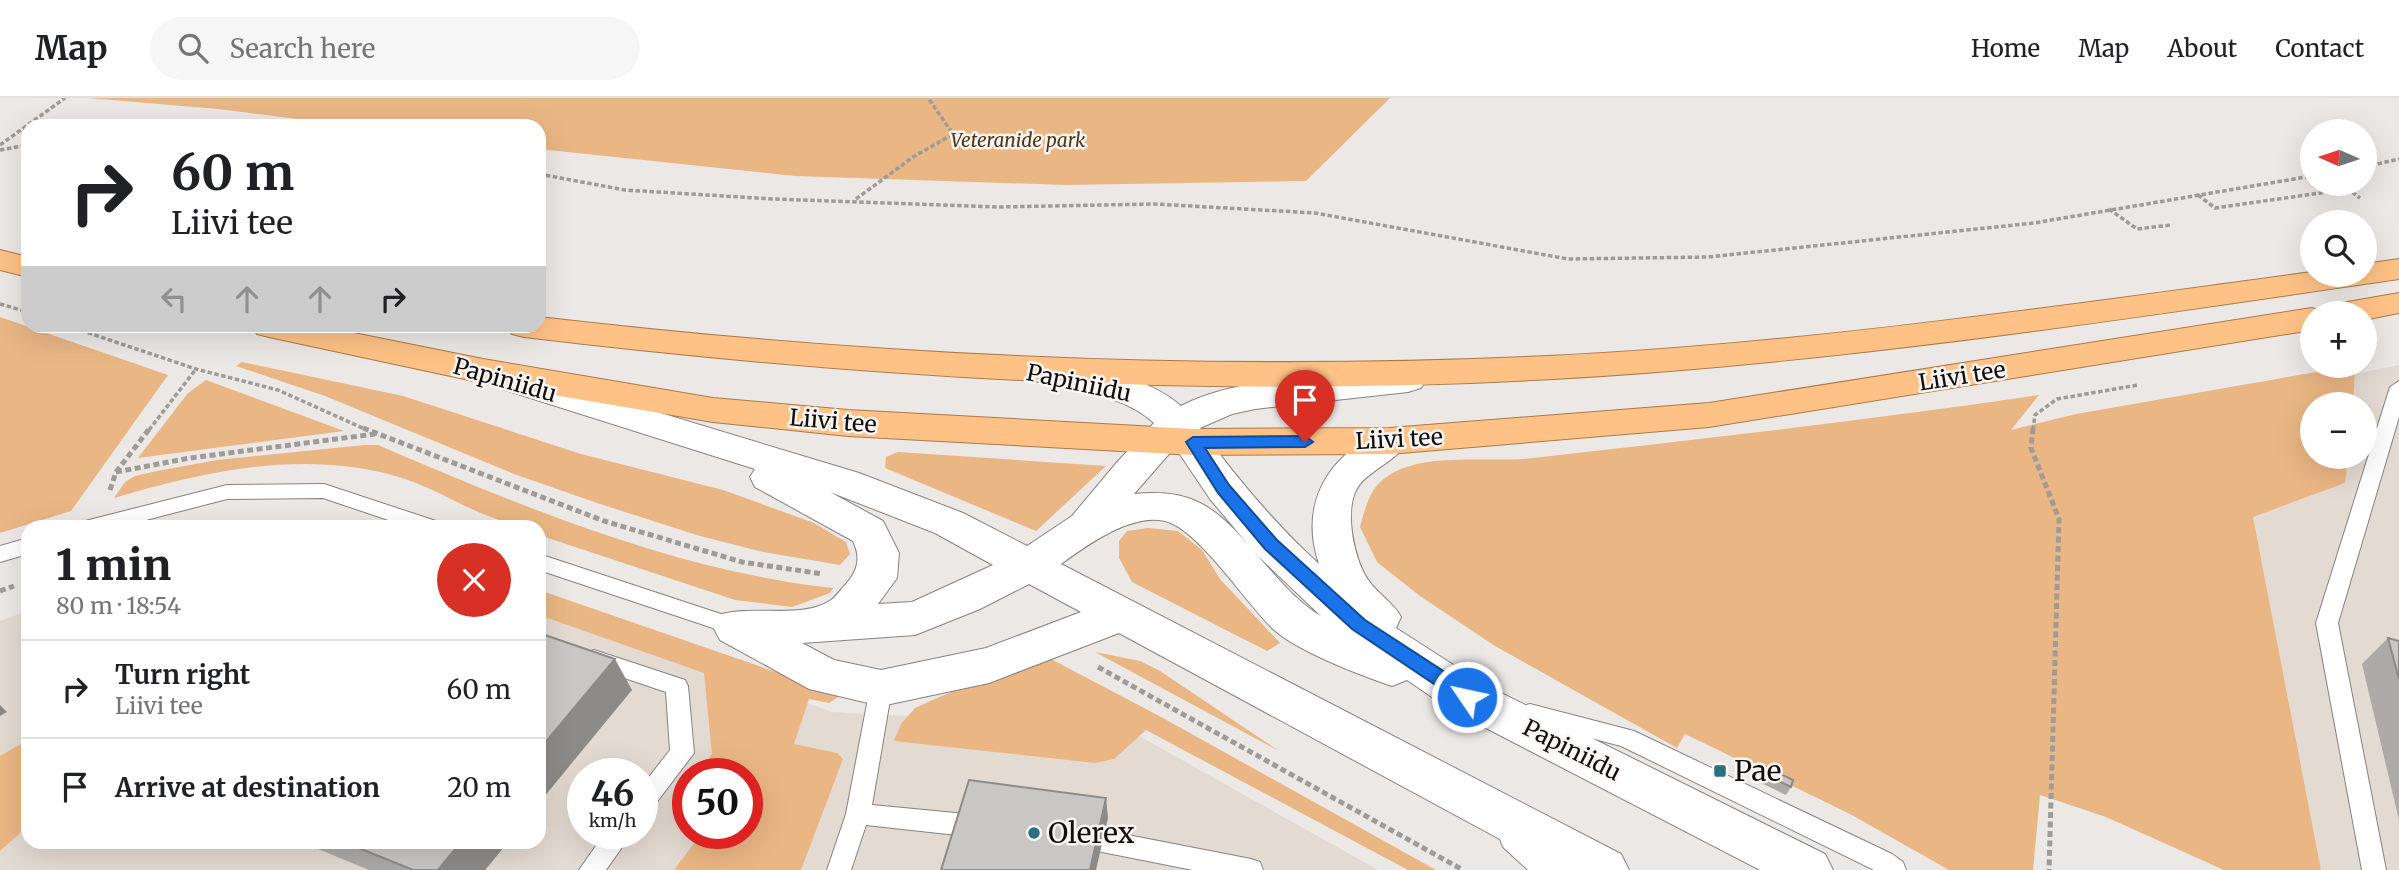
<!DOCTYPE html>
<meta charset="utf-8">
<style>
body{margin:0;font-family:Merriweather,serif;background:#f6f6f6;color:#202124;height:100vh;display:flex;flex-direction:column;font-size:26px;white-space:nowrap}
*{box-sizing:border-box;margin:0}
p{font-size:23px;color:#757577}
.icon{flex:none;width:38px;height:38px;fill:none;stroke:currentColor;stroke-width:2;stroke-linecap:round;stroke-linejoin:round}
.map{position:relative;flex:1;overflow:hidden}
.panel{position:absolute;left:21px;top:422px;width:525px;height:329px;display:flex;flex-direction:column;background:#fff;border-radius:21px;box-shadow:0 7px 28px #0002}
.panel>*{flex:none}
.top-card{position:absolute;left:21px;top:21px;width:525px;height:214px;border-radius:21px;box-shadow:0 7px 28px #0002;background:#fff;color:#202124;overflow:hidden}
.needle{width:46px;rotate:273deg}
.tools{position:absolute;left:2300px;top:21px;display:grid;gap:14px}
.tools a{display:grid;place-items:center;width:77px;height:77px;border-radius:50%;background:#fff;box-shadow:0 7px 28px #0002;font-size:35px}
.speed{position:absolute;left:567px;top:660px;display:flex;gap:14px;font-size:35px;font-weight:700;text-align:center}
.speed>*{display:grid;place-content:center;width:91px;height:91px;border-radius:50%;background:#fff;box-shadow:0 7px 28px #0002;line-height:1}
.speed small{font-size:18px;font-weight:400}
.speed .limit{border:10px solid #d22;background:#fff;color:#111}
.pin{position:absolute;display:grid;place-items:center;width:60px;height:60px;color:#fff;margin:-72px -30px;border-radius:50% 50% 50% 0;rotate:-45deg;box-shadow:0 0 7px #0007}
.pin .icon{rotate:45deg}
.me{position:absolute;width:77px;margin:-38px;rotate:304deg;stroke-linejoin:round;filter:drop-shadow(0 0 5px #0008)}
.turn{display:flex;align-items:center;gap:24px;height:147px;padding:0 35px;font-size:32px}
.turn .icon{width:91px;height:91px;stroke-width:2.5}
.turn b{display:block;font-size:49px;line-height:60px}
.lanes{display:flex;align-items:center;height:66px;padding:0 35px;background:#0003;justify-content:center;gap:35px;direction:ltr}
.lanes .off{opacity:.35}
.round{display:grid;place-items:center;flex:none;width:74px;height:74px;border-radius:37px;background:#f6f6f6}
.headline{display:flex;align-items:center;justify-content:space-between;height:119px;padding:0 35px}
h1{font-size:42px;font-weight:800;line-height:52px}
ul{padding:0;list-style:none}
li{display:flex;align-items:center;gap:21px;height:98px;padding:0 35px;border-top:2px solid #e0e0e0}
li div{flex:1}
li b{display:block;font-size:26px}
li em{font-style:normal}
header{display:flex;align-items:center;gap:42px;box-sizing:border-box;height:98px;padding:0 35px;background:#fff;border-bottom:2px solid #e0e0e0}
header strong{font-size:33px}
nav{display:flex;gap:38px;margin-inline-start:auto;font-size:24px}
.search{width:490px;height:63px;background:#f6f6f6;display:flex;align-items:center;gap:18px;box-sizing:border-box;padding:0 24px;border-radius:38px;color:#757577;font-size:26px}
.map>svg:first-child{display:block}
.built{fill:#e3dad1;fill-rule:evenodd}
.green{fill:#eab684}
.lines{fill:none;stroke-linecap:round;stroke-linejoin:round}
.service-casing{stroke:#868380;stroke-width:2}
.secondary-casing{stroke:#868380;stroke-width:2}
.trunk-casing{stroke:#ab7a48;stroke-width:2}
.path-far1{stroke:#9e9b98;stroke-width:3.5;stroke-dasharray:4.5 2.5;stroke-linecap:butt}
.path{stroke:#9e9b98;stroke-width:5;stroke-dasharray:6 3.5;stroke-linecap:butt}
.service{fill:#fff;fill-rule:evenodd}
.secondary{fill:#fff;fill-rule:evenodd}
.trunk{fill:#fec286;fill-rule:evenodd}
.wall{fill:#adaaa8}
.shaded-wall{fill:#8d8b88}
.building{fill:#c9c6c3;stroke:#8d8b88;stroke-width:2}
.route{fill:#1a73e8;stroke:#114b97;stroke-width:2}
.poi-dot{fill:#2b707f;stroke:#f9f5f2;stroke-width:2.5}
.labels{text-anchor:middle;stroke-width:5;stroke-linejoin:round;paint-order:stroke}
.far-park-label{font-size:19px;font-style:italic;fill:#523517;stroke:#f9f5f2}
.street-label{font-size:23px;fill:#110f0e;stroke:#f9f5f2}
.near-poi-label{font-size:28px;fill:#110f0e;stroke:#f9f5f2;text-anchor:start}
</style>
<header>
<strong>Map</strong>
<div class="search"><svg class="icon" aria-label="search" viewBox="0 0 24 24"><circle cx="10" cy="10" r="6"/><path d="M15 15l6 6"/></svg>Search here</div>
<nav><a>Home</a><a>Map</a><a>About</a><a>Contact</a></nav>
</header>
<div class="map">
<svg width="2399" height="772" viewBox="0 0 2399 772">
<rect width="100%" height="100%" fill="#ece8e5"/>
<g class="built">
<polygon points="2399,267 2399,772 2321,772 2253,419 2345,385 2348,359 2364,359 2364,306 2353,306 2355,276"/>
<path d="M28 513V744H539V515L710 570 832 614 1125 630 1378 772H0V523ZM583 676H642V735H583ZM688 676H747V735H688Z"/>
</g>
<g class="green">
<polygon points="88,0 1390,0 1306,83 1067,87 795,78 539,51 539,28 353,28 218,11"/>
<polygon points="0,219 168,277 71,413 0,435"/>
<polygon points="242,264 403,298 581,356 723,392 814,425 846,444 850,456 840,467 763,454 700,438 597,405 514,376 325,298 236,268"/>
<path d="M2351 268 2355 276 2353 306H2312V359H2348L2345 385 2253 419 2321 772H2224L2106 719 2040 697 2033 772H1949L1850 716 1685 636 1677 650 1495 548 1420 498 1377 464 1360 429C1366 407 1370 388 1391 376 1427 354 1491 365 1533 360 1702 341 1870 322 2039 297L2011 332 2076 316Z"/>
<polygon points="206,282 344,333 138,360 188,295"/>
<path d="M364 347H378C523 409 676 473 833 490L830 495 792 509 735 502 539 437V429C489 429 446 393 399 379 303 351 206 373 114 400L125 384 135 378 157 373 217 362Z"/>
<polygon points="898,354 1106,368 1036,433 885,370 886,359"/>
<polygon points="1148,430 1178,433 1202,452 1220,481 1280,545 1267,553 1132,484 1119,460 1119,443 1127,433"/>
<polygon points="539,492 831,593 838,599 829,605 809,601 794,646 837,655 843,661 801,772 674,772 702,735 747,735 747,676 698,675 712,656 704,575 539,517"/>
<polygon points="1095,554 1140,563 1160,573 1279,653"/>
<polygon points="1051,561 1163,620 1436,772 1408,772 1146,632 1114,661 1095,665 894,643 901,626 915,610 971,585"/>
<polygon points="28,642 28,728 0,753 0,658"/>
</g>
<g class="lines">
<defs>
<g id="service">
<polygon points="2399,283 2399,319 2338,525 2386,772 2362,772 2316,525 2390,289"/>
<polygon points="324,386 439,424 442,429 409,429 323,400 227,401 119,429 79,429 82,424 89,422 227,387"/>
<polygon points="28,440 28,456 0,464 0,448"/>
<polygon points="539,456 742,523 745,529 742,535 734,537 539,472"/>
<polygon points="594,552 685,582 688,588 694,655 650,713 642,716 642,688 670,652 666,594 586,567 583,561 586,555"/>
<polygon points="881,581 889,584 892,590 872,707 966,716 974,719 978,727 974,735 966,738 866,727 851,772 827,772 846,716 870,590 873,584"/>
<polygon points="1530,606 1634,633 1892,756 1903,764 1906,772 1874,772 1621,648 1522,622 1519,615 1522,608"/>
<path d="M1512 730C1528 736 1550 756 1557 772H1528L1503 749 1500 741 1503 733Z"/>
<polygon points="1102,732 1251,761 1260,764 1263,772 1193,772 1102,754 1093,751 1090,743 1093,735"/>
<polygon points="605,735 632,735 606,772 579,772"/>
</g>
<path id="secondary" d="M1048 263C1095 272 1144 276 1181 308 1237 278 1344 276 1408 270L1421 274 1426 282 1421 290 1408 294 1255 311 1232 316 1200 330C1236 379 1274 425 1319 466 1303 419 1317 375 1358 347 1374 336 1383 328 1402 334L1408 343C1397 362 1374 370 1360 386 1342 408 1354 463 1369 483 1379 497 1393 504 1401 519L1396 530 1483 586 1825 756 1833 772H1760L1451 612 1407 582 1392 588C1360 577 1296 553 1272 530 1245 503 1204 441 1173 426 1139 409 1087 447 1061 466L1621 756 1629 772H1557L1119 535 989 585 881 608 809 591 720 542 713 529 719 517C753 506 802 522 831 502 836 499 841 491 846 486 858 472 861 460 853 443L755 389 750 379 755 371 502 291 497 283 502 275 515 271 859 375 963 415 1027 448 1072 418 1118 363 1154 325C1121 295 1078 295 1035 283L1030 275 1035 267ZM1175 349 1210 401 1257 457 1321 518C1275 492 1243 425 1198 404 1178 394 1155 394 1134 396ZM830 394 935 435 993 467 912 504 878 506 897 480 899 455 883 423ZM1029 486 1081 514 986 550 881 572 834 562 802 545 915 537 980 511Z"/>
<g id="trunk">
<polygon points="0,152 28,159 28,179 0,172"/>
<path d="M2399 161V181C2118 222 1837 265 1553 281 1209 301 866 280 524 239L512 236 507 228H539V219C874 258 1210 274 1548 258 1804 246 2058 208 2312 174V177H2364V166Z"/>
<polygon points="2399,195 2399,215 2364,222 2364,215 2325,215 2330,207"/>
<polygon points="2312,210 2325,215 2312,215 2312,232 1709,329 1389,356 1193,357 848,338 713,324 483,285 269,239 257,236 252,228 319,228 483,261 713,300 848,312 1193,331 1389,330 1709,305"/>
</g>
</defs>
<use href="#service" class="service-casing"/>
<use href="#secondary" class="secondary-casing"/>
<use href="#trunk" class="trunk-casing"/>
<g class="path-far1">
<polyline points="126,28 158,28"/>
<polyline points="0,47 65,0"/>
<polyline points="0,52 28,47"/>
<polyline points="2364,69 2399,61"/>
<polyline points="539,76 625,92 773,101 998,109 1155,106 1315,115 1568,161 1708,159 2034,125 2312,78"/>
<polyline points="2198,97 2215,110 2348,91 2360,100"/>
<polyline points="856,101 913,59 953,36 928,0"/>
<polyline points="2109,111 2137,131 2171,127"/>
<polyline points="0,206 28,214"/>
<polyline points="68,228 196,271 278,292 367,332"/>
<polyline points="149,332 196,271"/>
<polyline points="2033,332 2035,317 2057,301 2138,287"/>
</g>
<g class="path">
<polyline points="363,330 604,423 742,464 823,476"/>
<polyline points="2033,330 2031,350 2059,421 2049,772"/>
<polyline points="116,374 190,360 375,336"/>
<polyline points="110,392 116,374 150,330"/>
<polyline points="0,493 14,488"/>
<polyline points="1098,569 1463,772"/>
</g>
<use href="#service" class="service"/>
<use href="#secondary" class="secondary"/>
<use href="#trunk" class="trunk"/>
</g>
<g class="wall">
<polygon points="2388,540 2399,543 2399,722 2362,566"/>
<polygon points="1764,668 1791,689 1786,697 1757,683"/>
<polygon points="301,744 508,744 485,772 369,772"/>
</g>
<g class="shaded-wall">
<polygon points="615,561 632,592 539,705 539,652"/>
<polygon points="0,607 7,614 0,618"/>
<polygon points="1106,700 1108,720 1096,772 1090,772"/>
<polygon points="461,744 508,744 485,772 438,772"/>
</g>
<g class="building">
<polygon points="539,535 615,561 539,652"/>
<polygon points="2388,540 2399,543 2399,581"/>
<polygon points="1764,668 1793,682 1791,689 1762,675"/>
<polygon points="969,682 1106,700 1090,772 941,772"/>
<polygon points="344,744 461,744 438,772 413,772"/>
</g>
<polygon class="route" points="1305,338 1313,344 1305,349 1205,350 1229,387 1277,442 1365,522 1474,593 1476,599 1474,604 1467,606 1461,604 1352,531 1265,451 1218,395 1186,344 1193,339"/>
<g class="poi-dot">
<rect x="1713" y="666" width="14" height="14" rx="3.5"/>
<circle cx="1034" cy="735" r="7"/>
</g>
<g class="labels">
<g class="far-park-label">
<text x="1018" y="49">Veteranide park</text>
</g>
<g class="street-label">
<text transform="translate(1962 278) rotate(-9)" y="8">Liivi tee</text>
<text transform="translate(505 282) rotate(16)" y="8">Papiniidu</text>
<text transform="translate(1079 285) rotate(12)" y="8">Papiniidu</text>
<text transform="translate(833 323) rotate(5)" y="8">Liivi tee</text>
<text transform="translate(1399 341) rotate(-3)" y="8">Liivi tee</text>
<text transform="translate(1572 652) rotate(27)" y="8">Papiniidu</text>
</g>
<g class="near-poi-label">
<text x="1734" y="683">Pae</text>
<text x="1048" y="745">Olerex</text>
</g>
</g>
</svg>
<div class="tools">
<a><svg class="needle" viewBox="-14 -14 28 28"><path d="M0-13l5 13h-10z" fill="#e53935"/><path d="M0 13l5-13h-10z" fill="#757577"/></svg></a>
<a><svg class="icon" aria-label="search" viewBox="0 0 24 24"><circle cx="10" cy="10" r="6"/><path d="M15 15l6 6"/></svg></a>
<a>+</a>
<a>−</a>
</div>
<div class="speed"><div>46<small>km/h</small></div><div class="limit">50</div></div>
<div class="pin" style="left:1305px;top:344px;background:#d93025"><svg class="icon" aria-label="arrive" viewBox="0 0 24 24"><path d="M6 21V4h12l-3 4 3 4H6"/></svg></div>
<svg class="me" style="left:1467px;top:599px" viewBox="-20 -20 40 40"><circle r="17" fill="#1a73e8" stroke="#fff" stroke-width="3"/><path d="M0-11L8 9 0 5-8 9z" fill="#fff"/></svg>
<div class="top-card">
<div class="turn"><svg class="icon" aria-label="right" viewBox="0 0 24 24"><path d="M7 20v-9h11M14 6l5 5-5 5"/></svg><div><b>60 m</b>Liivi tee</div></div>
<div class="lanes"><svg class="icon off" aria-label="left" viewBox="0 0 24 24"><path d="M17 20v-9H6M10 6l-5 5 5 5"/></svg><svg class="icon off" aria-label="ahead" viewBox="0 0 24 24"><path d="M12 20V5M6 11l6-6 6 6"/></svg><svg class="icon off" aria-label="ahead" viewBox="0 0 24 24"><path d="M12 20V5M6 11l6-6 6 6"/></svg><svg class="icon" aria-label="right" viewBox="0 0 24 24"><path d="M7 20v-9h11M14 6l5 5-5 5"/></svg></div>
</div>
<section class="panel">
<div class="headline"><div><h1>1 min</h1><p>80 m · 18:54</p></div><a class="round" style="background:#d93025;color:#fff"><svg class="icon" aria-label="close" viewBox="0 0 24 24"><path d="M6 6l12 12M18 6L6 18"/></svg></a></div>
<ul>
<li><svg class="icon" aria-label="right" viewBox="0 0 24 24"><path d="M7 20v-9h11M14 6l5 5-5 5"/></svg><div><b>Turn right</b><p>Liivi tee</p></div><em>60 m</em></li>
<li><svg class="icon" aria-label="arrive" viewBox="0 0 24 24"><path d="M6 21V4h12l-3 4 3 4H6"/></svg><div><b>Arrive at destination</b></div><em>20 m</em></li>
</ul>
</section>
</div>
